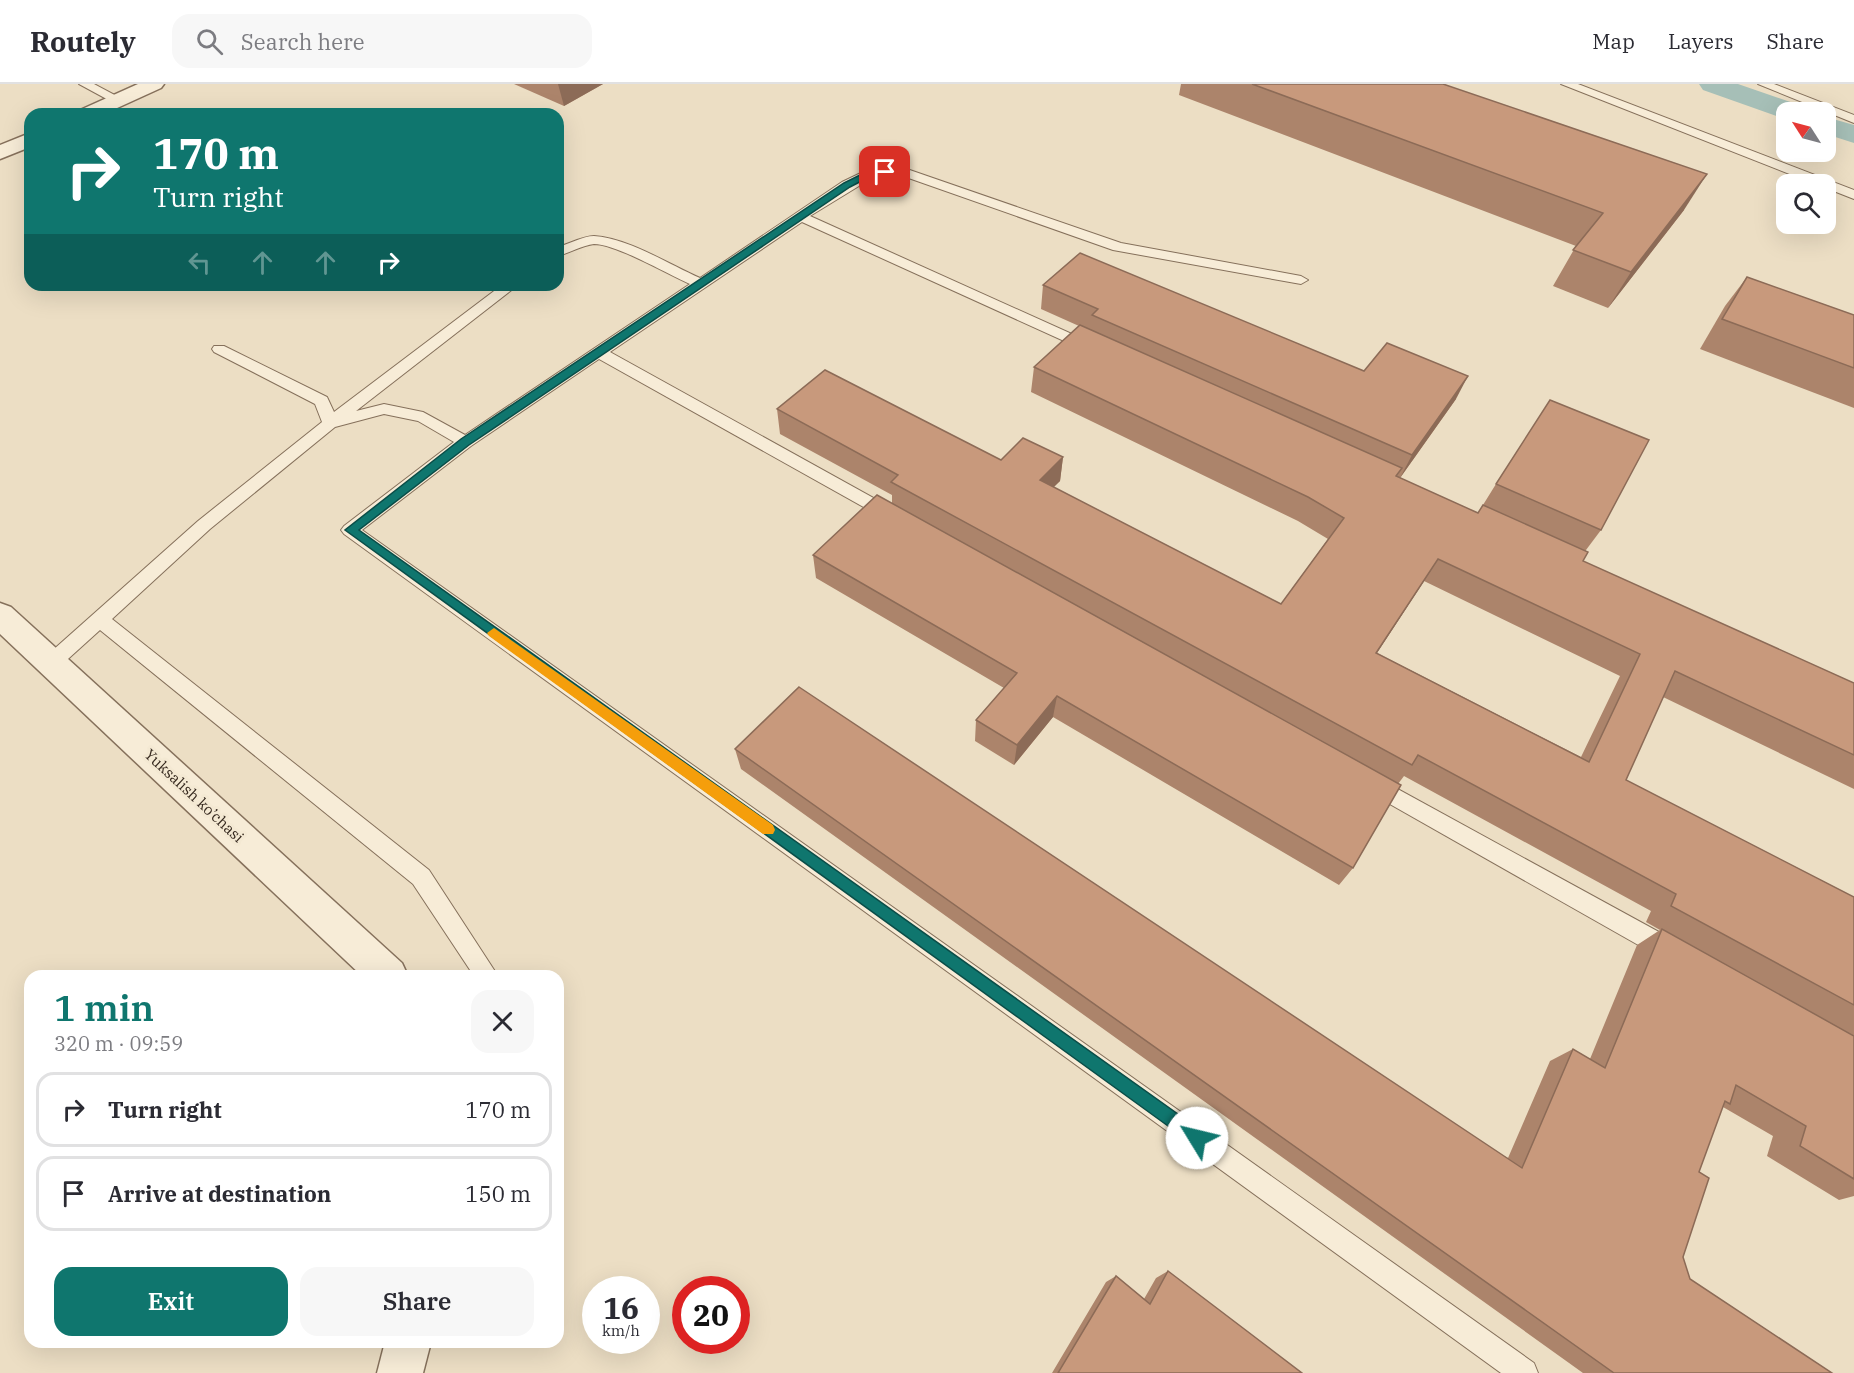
<!DOCTYPE html>
<meta charset="utf-8">
<style>
body{margin:0;font-family:"IBM Plex Serif",serif;background:#f7f7f7;color:#2b2b33;height:100vh;display:flex;flex-direction:column;font-size:22px;white-space:nowrap}
*{box-sizing:border-box;margin:0}
p{font-size:20px;color:#7c7c81}
.icon{flex:none;width:33px;height:33px;fill:none;stroke:currentColor;stroke-width:2;stroke-linecap:round;stroke-linejoin:round}
.map{position:relative;flex:1;overflow:hidden}
.details{position:absolute;left:24px;top:886px;width:540px;height:378px;display:flex;flex-direction:column;background:#fff;border-radius:18px;box-shadow:0 6px 24px #0002}
.details>*{flex:none}
.guide{position:absolute;left:24px;top:24px;width:540px;height:183px;border-radius:18px;box-shadow:0 6px 24px #0002;background:#0f766e;color:#fff;overflow:hidden}
.needle{width:39px;rotate:306deg}
.fabs{position:absolute;left:1776px;top:18px;display:grid;gap:12px}
.fabs a{display:grid;place-items:center;width:60px;height:60px;border-radius:12px;background:#fff;box-shadow:0 6px 24px #0002;font-size:30px}
.speed{position:absolute;left:582px;top:1192px;display:flex;gap:12px;font-size:30px;font-weight:700;text-align:center}
.speed>*{display:grid;place-content:center;width:78px;height:78px;border-radius:50%;background:#fff;box-shadow:0 6px 24px #0002;line-height:1}
.speed small{font-size:15px;font-weight:400}
.speed .limit{border:9px solid #d22;background:#fff;color:#111}
.pin{position:absolute;display:grid;place-items:center;width:51px;height:51px;color:#fff;margin:-26px;border-radius:12px;box-shadow:0 3px 9px #0006}
.me{position:absolute;width:66px;margin:-33px;rotate:306deg;stroke-linejoin:round;filter:drop-shadow(0 0 4px #0008)}
.turn{display:flex;align-items:center;gap:21px;height:126px;padding:0 30px;font-size:27px}
.turn .icon{width:78px;height:78px;stroke-width:2.5}
.turn b{display:block;font-size:42px;line-height:51px}
.lanes{display:flex;align-items:center;height:57px;padding:0 30px;background:#0003;justify-content:center;gap:30px;direction:ltr}
.lanes .off{opacity:.35}
.round{display:grid;place-items:center;flex:none;width:63px;height:63px;border-radius:18px;background:#f7f7f7}
.summary{display:flex;align-items:center;justify-content:space-between;height:102px;padding:0 30px}
h1{font-size:36px;font-weight:600;line-height:45px;color:#0f766e}
.button{display:flex;gap:12px;margin-top:auto;padding:12px 30px}
.button a{flex:1;height:69px;border-radius:18px;background:#0f766e;color:#fff;font-size:24px;font-weight:600;line-height:69px;text-align:center}
.button a+a{background:#f7f7f7;color:#2b2b33}
ul{padding:0;list-style:none}
li{display:flex;align-items:center;gap:18px;height:75px;margin:0 12px 9px;padding:0 18px;border:3px solid #e1e1e2;border-radius:18px}
li div{flex:1}
li b{display:block;font-size:22px}
li em{font-style:normal}
header{display:flex;align-items:center;gap:36px;box-sizing:border-box;height:84px;padding:0 30px;background:#fff;border-bottom:2px solid #e1e1e2}
header strong{font-size:28px}
nav{display:flex;gap:33px;margin-inline-start:auto;font-size:21px}
.search{width:420px;height:54px;background:#f7f7f7;display:flex;align-items:center;gap:15px;box-sizing:border-box;padding:0 21px;border-radius:18px;color:#7c7c81;font-size:22px}
.map>svg:first-child{display:block}
.lines{fill:none;stroke-linecap:round;stroke-linejoin:round}
.canal{fill:#a6bfb7;fill-rule:evenodd}
.service-casing{stroke:#85705b;stroke-width:2}
.minor-casing{stroke:#85705b;stroke-width:3}
.tertiary-casing{stroke:#85705b;stroke-width:3}
.service{fill:#f7ecd7;fill-rule:evenodd}
.minor{fill:#f7ecd7;fill-rule:evenodd}
.tertiary{fill:#f7ecd7;fill-rule:evenodd}
.wall{fill:#ac846b;fill-rule:evenodd}
.shaded-wall{fill:#8c6b57}
.building{fill:#c8997c;stroke:#8c6b57;stroke-width:1.5;fill-rule:evenodd}
.route{fill:#0f766e;stroke:#0a4d48;stroke-width:1.5}
.slow{fill:#f59e0b}
.labels{text-anchor:middle;stroke-width:6;stroke-linejoin:round;paint-order:stroke}
.street-label{font-size:15px;fill:#36291f;stroke:#f4e9d3}
</style>
<header>
<strong>Routely</strong>
<div class="search"><svg class="icon" aria-label="search" viewBox="0 0 24 24"><circle cx="10" cy="10" r="6"/><path d="M15 15l6 6"/></svg>Search here</div>
<nav><a>Map</a><a>Layers</a><a>Share</a></nav>
</header>
<div class="map">
<svg width="1854" height="1289" viewBox="0 0 1854 1289">
<rect width="100%" height="100%" fill="#ecdec4"/>
<g class="lines">
<g class="canal">
<polygon points="1699,0 1738,0 1802,22 1806,28 1786,28 1786,35 1782,34 1703,6"/>
<polygon points="1826,33 1854,41 1854,59 1826,50"/>
</g>
<defs>
<g id="service">
<polygon points="79,0 94,0 124,16 114,19"/>
<polygon points="1561,0 1578,0 1854,106 1854,115 1826,104 1826,100 1815,100"/>
<polygon points="1758,0 1774,0 1854,31 1854,39"/>
<path d="M901 83 1121 159 1301 192 1308 196 1301 200 1113 166 900 91 872 94 810 132 1094 260 1096 263 1094 266H1084L802 138 610 268 897 427 899 431 897 435H885L599 275 471 362 362 446 1534 1279 1538 1289H1501L344 450 341 446 344 442 454 358 418 337 384 330 335 343 210 445 112 535 429 786 498 892H474L413 800 100 546 58 584 51 587 44 584 42 579 44 574 198 437 322 338 315 320 214 268 212 265 214 262H224L327 313 334 328 502 201H518L356 327 384 320 423 328 465 351 690 200C667 190 616 160 594 160 583 161 569 169 558 172V163C569 160 583 152 594 152 628 154 668 180 700 194L842 98 865 87Z"/>
<polygon points="1372,691 1679,859 1682,867 1679,875 1671,878 1663,875 1365,706 1362,700 1365,694"/>
</g>
<g id="minor">
<polygon points="0,519 11,523 402,879 408,892 362,892 0,550"/>
<polygon points="385,1258 431,1258 423,1289 377,1289"/>
</g>
<g id="tertiary">
<polygon points="138,0 164,0 161,4 104,30 77,30 80,26"/>
<polygon points="30,49 30,63 0,75 0,61"/>
</g>
</defs>
<use href="#service" class="service-casing"/>
<use href="#minor" class="minor-casing"/>
<use href="#tertiary" class="tertiary-casing"/>
<use href="#service" class="service"/>
<use href="#minor" class="minor"/>
<use href="#tertiary" class="tertiary"/>
</g>
<g class="wall">
<polygon points="514,0 603,0 564,22"/>
<polygon points="1181,0 1443,0 1684,126 1608,224 1553,202 1576,162 1179,11"/>
<polygon points="1747,193 1854,231 1854,324 1700,265 1725,222"/>
<path d="M1043 201 1364 287 1456 315 1400 394 1478 429 1496 400 1601 446 1586 466 1583 477 1854 599V705L1663 613 1626 696 1854 813V1112L1839 1116 1767 1072 1773 1052 1723 1023H1722L1699 1088 1683 1173 1690 1195 1832 1289H1583L741 685 735 665 1508 1074 1550 977 1573 965 1590 975 1637 861 1660 846 1646 838 1651 827 1404 692 1398 700 1353 784 1339 801 1053 633 1014 681 975 657 976 636 1004 604 816 494 813 471 892 420V411L780 350 777 325 1001 376 1063 373 1060 397 1053 403 1281 520 1328 455 1298 437 1031 308 1034 283 1079 242 1041 225ZM1424 497 1620 592 1581 673 1377 569Z"/>
<polygon points="1168,1187 1302,1289 1052,1289 1106,1198 1116,1192 1144,1215 1156,1194"/>
</g>
<g class="shaded-wall">
<polygon points="558,0 603,0 564,22"/>
<polygon points="1707,90 1684,126 1608,224 1631,188"/>
<polygon points="1468,292 1456,315 1400,394 1412,371"/>
<polygon points="1063,373 1060,397 1037,420 1040,396"/>
<polygon points="1438,475 1424,497 1363,590 1376,569"/>
<polygon points="1057,612 1053,633 1014,681 1017,661"/>
</g>
<g class="building">
<polygon points="1252,0 1443,0 1707,90 1631,188 1573,166 1603,129"/>
<polygon points="1080,169 1364,287 1387,259 1468,292 1412,371 1092,231 1098,225 1043,201"/>
<polygon points="1747,193 1854,231 1854,284 1722,235"/>
<path d="M1080 241 1402 384 1396 392 1478 429 1483 421 1588 468 1583 477 1854 599V671L1675 587 1626 696 1854 813V921L1671 822 1676 810 1418 671 1412 681 891 398 898 391 777 325 825 286 1001 376 1023 354 1063 373 1040 396 1281 520 1344 434 1308 413 1034 283ZM1438 475 1640 570 1589 678 1376 569Z"/>
<polygon points="1550,316 1649,356 1601,446 1496,400"/>
<polygon points="877,411 1401,701 1353,784 1057,612 1017,661 976,636 1017,589 813,471"/>
<polygon points="799,603 1522,1084 1573,965 1605,984 1662,845 1854,952 1854,1095 1800,1062 1806,1042 1736,1001 1730,1020 1725,1017 1699,1088 1709,1094 1683,1173 1690,1195 1832,1289 1614,1289 735,665"/>
<polygon points="1168,1187 1302,1289 1058,1289 1116,1192 1150,1220"/>
</g>
<polygon class="route" points="885,86 890,88 889,90 871,92 850,103 469,361 359,446 1203,1048 1205,1054 1203,1060 1197,1063 345,446 461,355 844,99 866,88"/>
<polygon class="slow" points="494,544 773,741 775,746 773,750 763,750 489,552 487,549"/>
<g class="labels">
<g class="street-label">
<text transform="translate(194 712) rotate(43)" y="5">Yuksalish ko’chasi</text>
</g>
</g>
</svg>
<div class="fabs">
<a><svg class="needle" viewBox="-14 -14 28 28"><path d="M0-13l5 13h-10z" fill="#e53935"/><path d="M0 13l5-13h-10z" fill="#7c7c81"/></svg></a>
<a><svg class="icon" aria-label="search" viewBox="0 0 24 24"><circle cx="10" cy="10" r="6"/><path d="M15 15l6 6"/></svg></a>
</div>
<div class="speed"><div>16<small>km/h</small></div><div class="limit">20</div></div>
<div class="pin" style="left:885px;top:88px;background:#d93025"><svg class="icon" aria-label="arrive" viewBox="0 0 24 24"><path d="M6 21V4h12l-3 4 3 4H6"/></svg></div>
<svg class="me" style="left:1197px;top:1054px" viewBox="-20 -20 40 40"><circle r="19" fill="#fff"/><path d="M0-13L10 11 0 6-10 11z" fill="#0f766e"/></svg>
<div class="guide">
<div class="turn"><svg class="icon" aria-label="right" viewBox="0 0 24 24"><path d="M7 20v-9h11M14 6l5 5-5 5"/></svg><div><b>170 m</b>Turn right</div></div>
<div class="lanes"><svg class="icon off" aria-label="left" viewBox="0 0 24 24"><path d="M17 20v-9H6M10 6l-5 5 5 5"/></svg><svg class="icon off" aria-label="ahead" viewBox="0 0 24 24"><path d="M12 20V5M6 11l6-6 6 6"/></svg><svg class="icon off" aria-label="ahead" viewBox="0 0 24 24"><path d="M12 20V5M6 11l6-6 6 6"/></svg><svg class="icon" aria-label="right" viewBox="0 0 24 24"><path d="M7 20v-9h11M14 6l5 5-5 5"/></svg></div>
</div>
<section class="details">
<div class="summary"><div><h1>1 min</h1><p>320 m · 09:59</p></div><a class="round"><svg class="icon" aria-label="close" viewBox="0 0 24 24"><path d="M6 6l12 12M18 6L6 18"/></svg></a></div>
<ul>
<li><svg class="icon" aria-label="right" viewBox="0 0 24 24"><path d="M7 20v-9h11M14 6l5 5-5 5"/></svg><div><b>Turn right</b></div><em>170 m</em></li>
<li><svg class="icon" aria-label="arrive" viewBox="0 0 24 24"><path d="M6 21V4h12l-3 4 3 4H6"/></svg><div><b>Arrive at destination</b></div><em>150 m</em></li>
</ul>
<div class="button"><a>Exit</a><a>Share</a></div>
</section>
</div>
